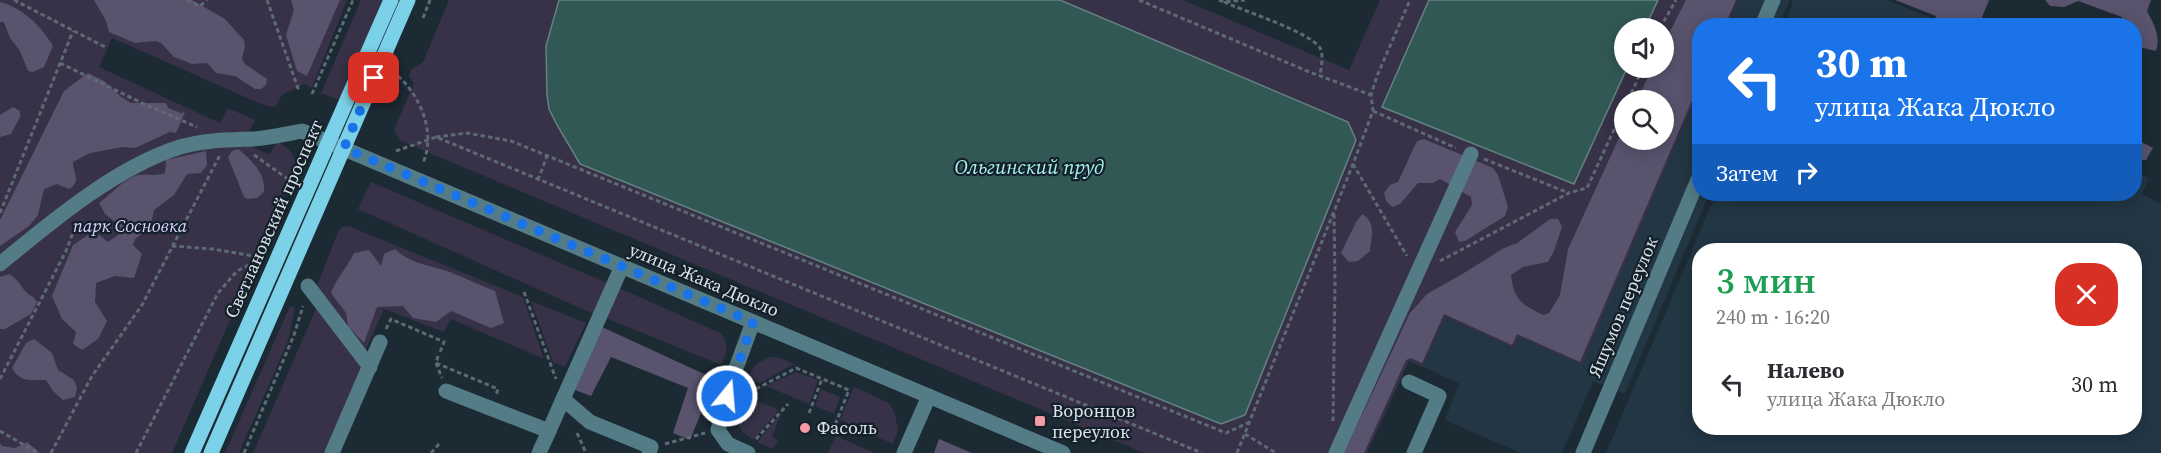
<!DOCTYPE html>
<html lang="ru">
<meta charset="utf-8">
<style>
body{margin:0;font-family:"Source Serif 4",serif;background:#f2f2f3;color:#2b2b33;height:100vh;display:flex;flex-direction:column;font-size:22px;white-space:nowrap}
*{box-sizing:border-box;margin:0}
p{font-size:20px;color:#7c7c81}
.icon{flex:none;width:33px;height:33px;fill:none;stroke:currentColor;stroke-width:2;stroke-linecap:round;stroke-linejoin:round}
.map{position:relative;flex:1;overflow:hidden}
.drawer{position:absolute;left:1692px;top:243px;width:450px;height:192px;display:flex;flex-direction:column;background:#fff;border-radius:24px;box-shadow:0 3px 15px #0003}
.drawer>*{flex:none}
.banner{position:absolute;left:1692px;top:18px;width:450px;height:183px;border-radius:24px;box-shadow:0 3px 15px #0003;background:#1a73e8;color:#fff;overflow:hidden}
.buttons{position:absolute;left:1614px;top:18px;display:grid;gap:12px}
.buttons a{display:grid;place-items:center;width:60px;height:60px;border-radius:50%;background:#fff;box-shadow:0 3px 15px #0003;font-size:30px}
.pin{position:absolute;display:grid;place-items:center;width:51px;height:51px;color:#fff;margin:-26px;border-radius:12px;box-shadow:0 3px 9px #0006}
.me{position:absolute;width:66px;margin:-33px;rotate:17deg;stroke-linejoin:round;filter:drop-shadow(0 0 4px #0008)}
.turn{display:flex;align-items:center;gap:21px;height:126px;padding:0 24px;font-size:27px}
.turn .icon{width:78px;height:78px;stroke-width:2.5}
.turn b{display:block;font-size:42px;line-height:51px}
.then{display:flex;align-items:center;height:57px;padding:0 24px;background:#0003;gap:12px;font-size:22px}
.round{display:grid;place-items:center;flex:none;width:63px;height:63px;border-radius:24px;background:#f2f2f3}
.headline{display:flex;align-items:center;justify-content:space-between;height:102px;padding:0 24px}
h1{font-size:36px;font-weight:600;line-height:45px;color:#1e9e55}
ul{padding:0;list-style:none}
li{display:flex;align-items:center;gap:18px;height:78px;padding:0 24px}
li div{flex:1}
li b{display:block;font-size:22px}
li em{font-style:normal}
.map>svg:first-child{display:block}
.built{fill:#233644;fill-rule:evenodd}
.green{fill:#373247;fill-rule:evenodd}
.forest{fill:#59536e}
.water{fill:#325855;stroke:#658282;stroke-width:1.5}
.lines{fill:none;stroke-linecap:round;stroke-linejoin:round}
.path{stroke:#5e6a73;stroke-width:3;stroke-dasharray:4.5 3;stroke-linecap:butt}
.minor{stroke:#547c86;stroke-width:15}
.major{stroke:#7bd1e7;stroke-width:15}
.route{stroke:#1a73e8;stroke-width:10;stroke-dasharray:0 18}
.poi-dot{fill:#f49aa4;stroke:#13202a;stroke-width:2}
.labels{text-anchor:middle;stroke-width:4.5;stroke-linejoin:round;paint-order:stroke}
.street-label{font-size:18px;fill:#dce4eb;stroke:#13202a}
.park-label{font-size:18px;font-style:italic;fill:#dbd2fd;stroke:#13202a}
.poi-label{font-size:18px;fill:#dce4eb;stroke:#13202a;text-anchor:start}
.water-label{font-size:20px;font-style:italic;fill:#a8f3ed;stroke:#13202a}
</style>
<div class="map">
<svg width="2161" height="453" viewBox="0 0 2161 453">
<rect width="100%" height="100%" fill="#1c2a34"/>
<g class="built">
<polygon points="1738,0 1790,0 1779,25 1727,26"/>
<polygon points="1793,0 1887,0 1936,20 1934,26 1785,26"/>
<polygon points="1699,90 1700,194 1709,194 1625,394 1593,381 1562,453 1521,453 1445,420 1459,383 1423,367 1445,317 1513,348 1519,336 1582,364"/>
<path d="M2135 172 2149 178 2142 194 2161 204V453H1606L1716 194H2134ZM1700 250H2134V428H1700Z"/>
</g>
<g class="green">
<path d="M0 0H347L312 88 304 84 282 95 276 106 270 107 254 101 112 38 99 67 220 123 228 108 255 120 246 137 247 144 269 155 277 142C289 147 294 154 297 167L172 453H0Z"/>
<polygon points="361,0 385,0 342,101 321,93"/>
<path d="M449 0H1183L1349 70 1380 0H1738L1727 25 1700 26 1699 90 1582 365 1519 337 1513 348 1445 317 1423 367 1409 361 1367 453H1144L401 141 394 130 414 83 409 76 411 70 423 62ZM1624 28H1664V68H1624ZM1624 100H1664V140H1624Z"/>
<polygon points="371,182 610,284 596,315 358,209"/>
<polygon points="348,226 523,297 544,359 451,319 444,332 384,309 365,352 315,291 338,232 342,227"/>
<path d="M619 288 720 333C730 345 727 352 721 365L606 318Z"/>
<polygon points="531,301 586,323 565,367 553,362"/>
<polygon points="290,306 295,308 288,341 239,453 225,453"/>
<polygon points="316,309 364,370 326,453 253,453"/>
<polygon points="769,357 777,357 794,364 760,383 747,378 756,364"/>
<polygon points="796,372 818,380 809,404 766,386"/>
<polygon points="854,387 889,403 895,414 898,430 893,444 840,420"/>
<polygon points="821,389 840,397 834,414 815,406"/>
<path d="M740 393 779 410 753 440C734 428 732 413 740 393Z"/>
<polygon points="782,412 772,437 778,440 773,449 757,442"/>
<polygon points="836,436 875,453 828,453"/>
</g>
<g class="forest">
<polygon points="94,0 192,0 225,19 244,40 245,46 242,59 245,64 267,79 266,85 261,89 255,89 235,76 216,73 207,63 192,64 174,57 161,43 155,41 135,43 109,32 106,21"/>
<polygon points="291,0 340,0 307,76 297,71 286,35 294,10"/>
<path d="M1686 0H1736L1725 25 1700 26 1699 84 1580 362 1517 334 1512 345 1444 314 1422 363 1411 358 1406 360 1364 453H1344L1410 313 1427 294 1464 273 1504 248 1517 243 1550 219H1558L1562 227 1554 251 1548 262 1523 267 1511 275C1514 300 1521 304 1543 315L1549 313 1560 295 1568 249 1624 127V140H1664V100H1637L1652 68H1664V43Z"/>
<polygon points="1895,0 1989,0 1979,25 1933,26 1936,16"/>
<path d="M2045 0H2151L2147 11C2154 24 2161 37 2156 51L2139 47 2135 51 2134 26 2120 25 2122 17 2078 1 2064 7 2050 6Z"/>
<path d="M0 2C23 8 41 26 53 46L44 67 33 72 28 71 20 51 10 38 4 22H0Z"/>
<path d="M88 73 104 81 120 96 131 103H166L168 108 181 113 185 112 176 133 170 132 135 148 123 147 90 153 73 162C73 174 82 182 69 189L57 184 44 189 38 215 29 226 0 246V220L64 91Z"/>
<polygon points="13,107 20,111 20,117 11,134 0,137 0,115"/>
<polygon points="1424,139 1493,168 1498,175 1508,207 1505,216 1465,241 1459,242 1455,232 1472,205 1471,197 1440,179 1432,183 1418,183 1400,204 1392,207 1386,201 1384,193 1390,185 1398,182 1417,141"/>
<polygon points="2135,139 2153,148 2146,160 2135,160"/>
<path d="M238 149C251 159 266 174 264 192L257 198 248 199 244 197 228 157 232 151Z"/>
<path d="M206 151 207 165 201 173 187 174 174 195 154 210 150 228 135 239 133 245 142 254 134 278 115 276 96 283 95 302 107 321 98 339 82 350 73 344 76 332 62 319 52 296 73 245 94 231 108 242 118 235V224L105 214 99 203C110 195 123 180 135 176 145 173 155 177 165 173L166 160Z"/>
<path d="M1362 214C1377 223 1371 237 1370 251L1358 261 1349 262 1341 253 1356 222Z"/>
<path d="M395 249C409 263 428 265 447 271 463 277 479 285 495 291L504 323 491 328 451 311 436 322 413 318 403 306 377 307 364 343 348 326 346 313 331 293C337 277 347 268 354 253L369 250 381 266 384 254Z"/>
<path d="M9 274C18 279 19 284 26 292 30 296 34 296 37 302L31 314 5 329H0V277Z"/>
<polygon points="602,327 715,379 690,440 673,433 688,388 611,357 591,396 575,390"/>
<path d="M34 339 52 353 58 370 74 380 77 388 75 397 63 400 53 391 46 380C32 380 20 383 12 368L26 343Z"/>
<polygon points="939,439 972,453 934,453"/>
<polygon points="27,442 40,453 0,453 0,443 2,446 15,448"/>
</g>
<g class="water">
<polygon points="559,0 1060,0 1348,122 1356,140 1245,415 1221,424 580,164 557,125 549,109 547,95 546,46"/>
<polygon points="1429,0 1658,0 1645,28 1624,28 1624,68 1627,68 1574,184 1382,107"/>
</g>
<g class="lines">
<g class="path">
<polyline points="14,0 107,48"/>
<polyline points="187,0 200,6 207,0"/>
<polyline points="267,0 299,91"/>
<polyline points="1139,0 1307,71 1371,95"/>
<polyline points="1219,0 1224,2 1245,0"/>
<path d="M1224 2C1244 11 1310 32 1320 48 1324 55 1321 68 1320 76"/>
<polyline points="423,18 430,0"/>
<polyline points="1648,22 1660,27"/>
<polyline points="1660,28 1676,0"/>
<polyline points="60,63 144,104 197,127"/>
<path d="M398 76C421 97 436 133 423 163"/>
<polyline points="312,94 353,0"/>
<polyline points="1628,100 1643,68"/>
<polyline points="1373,111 1456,148"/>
<polyline points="436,137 467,133 511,141 1226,433 1250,422"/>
<polyline points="396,151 436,137 1202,453"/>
<polyline points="254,155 295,184"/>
<polyline points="1484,159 1569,193"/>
<polyline points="1353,164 1407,256"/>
<polyline points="538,180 547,156"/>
<polyline points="0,213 73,31"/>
<polyline points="172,246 213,249 260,257"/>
<polyline points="1440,261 1569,193 1587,188 1624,108"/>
<polyline points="524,292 556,379"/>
<polyline points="386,329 391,319 444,342 440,352"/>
<polyline points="438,356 436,363 498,389 496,395"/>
<polyline points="436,363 442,378"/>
<polyline points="0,379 66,251 77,222"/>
<polyline points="756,389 796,368 849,390 835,425"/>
<polyline points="809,413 822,379"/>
<polyline points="1333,421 1335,284 1334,212"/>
<polyline points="0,431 38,453"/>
<polyline points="577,433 586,453"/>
<polyline points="1245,434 1276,453"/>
<polyline points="756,439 788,404"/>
<polyline points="665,444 705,433"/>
<polyline points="51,453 92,376 142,305 220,155"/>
<polyline points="136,453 218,293 237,271 261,259"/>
<polyline points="244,453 294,335 303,306"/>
<polyline points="431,453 439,444"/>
<polyline points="1237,453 1353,164 1373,111 1371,95 1377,76 1410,0"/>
</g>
<g class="minor">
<polyline points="1762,26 1773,0"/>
<path d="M0 264C51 222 116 167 180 147 203 140 229 140 253 139 269 138 286 134 302 131L1063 453"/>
<polyline points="622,266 563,399 590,422 651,447 649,453"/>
<polyline points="308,286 370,367"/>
<polyline points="1409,382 1439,396 1414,453"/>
<polyline points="446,391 549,431 563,399"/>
<polyline points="332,453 380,342"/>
<polyline points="539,453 549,431"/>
<polyline points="748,453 728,444 718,430 732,379 753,322"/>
<polyline points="904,453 929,396"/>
<polyline points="1336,453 1471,154"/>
<polyline points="1583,453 1700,175"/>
</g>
<g class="major">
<polyline points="192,453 391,0"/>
<polyline points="211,453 408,0"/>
</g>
</g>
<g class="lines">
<polyline class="route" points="374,78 344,148 753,322 727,396"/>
</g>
<g class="poi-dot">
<rect x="1034" y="415" width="12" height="12" rx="3"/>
<circle cx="805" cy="428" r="6"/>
</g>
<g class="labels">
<g class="street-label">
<text transform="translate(274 219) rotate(-66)" y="6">Светлановский проспект</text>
<text transform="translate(704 280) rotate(23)" y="6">улица Жака Дюкло</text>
<text transform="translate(1623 307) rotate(-67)" y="6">Яшумов переулок</text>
</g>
<g class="park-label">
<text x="130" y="232">парк Сосновка</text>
</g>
<g class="poi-label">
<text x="1052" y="417">Воронцов<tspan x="1052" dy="21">переулок</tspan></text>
<text x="817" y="434">Фасоль</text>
</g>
<g class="water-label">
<text x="1029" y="174">Ольгинский пруд</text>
</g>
</g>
</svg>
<div class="buttons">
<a><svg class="icon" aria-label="sound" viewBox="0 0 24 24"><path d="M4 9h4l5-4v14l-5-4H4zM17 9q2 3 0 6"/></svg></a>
<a><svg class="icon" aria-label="search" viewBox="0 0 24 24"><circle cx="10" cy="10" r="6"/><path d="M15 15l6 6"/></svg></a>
</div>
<div class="pin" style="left:374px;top:78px;background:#d93025"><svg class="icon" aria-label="arrive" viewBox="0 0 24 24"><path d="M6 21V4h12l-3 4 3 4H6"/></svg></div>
<svg class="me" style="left:727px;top:396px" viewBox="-20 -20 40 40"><circle r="17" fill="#1a73e8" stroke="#fff" stroke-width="3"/><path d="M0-11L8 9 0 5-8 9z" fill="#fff"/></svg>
<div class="banner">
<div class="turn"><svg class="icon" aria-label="left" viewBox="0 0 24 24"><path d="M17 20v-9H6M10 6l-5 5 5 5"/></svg><div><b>30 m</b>улица Жака Дюкло</div></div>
<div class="then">Затем<svg class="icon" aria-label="right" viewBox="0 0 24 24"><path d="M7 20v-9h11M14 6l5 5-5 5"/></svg></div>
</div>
<section class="drawer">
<div class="headline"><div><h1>3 мин</h1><p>240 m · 16:20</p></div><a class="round" style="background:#d93025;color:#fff"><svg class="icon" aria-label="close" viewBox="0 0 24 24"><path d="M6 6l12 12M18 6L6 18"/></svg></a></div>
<ul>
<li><svg class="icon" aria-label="left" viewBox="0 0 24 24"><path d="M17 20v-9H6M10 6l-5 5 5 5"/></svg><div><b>Налево</b><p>улица Жака Дюкло</p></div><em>30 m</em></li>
</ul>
</section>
</div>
